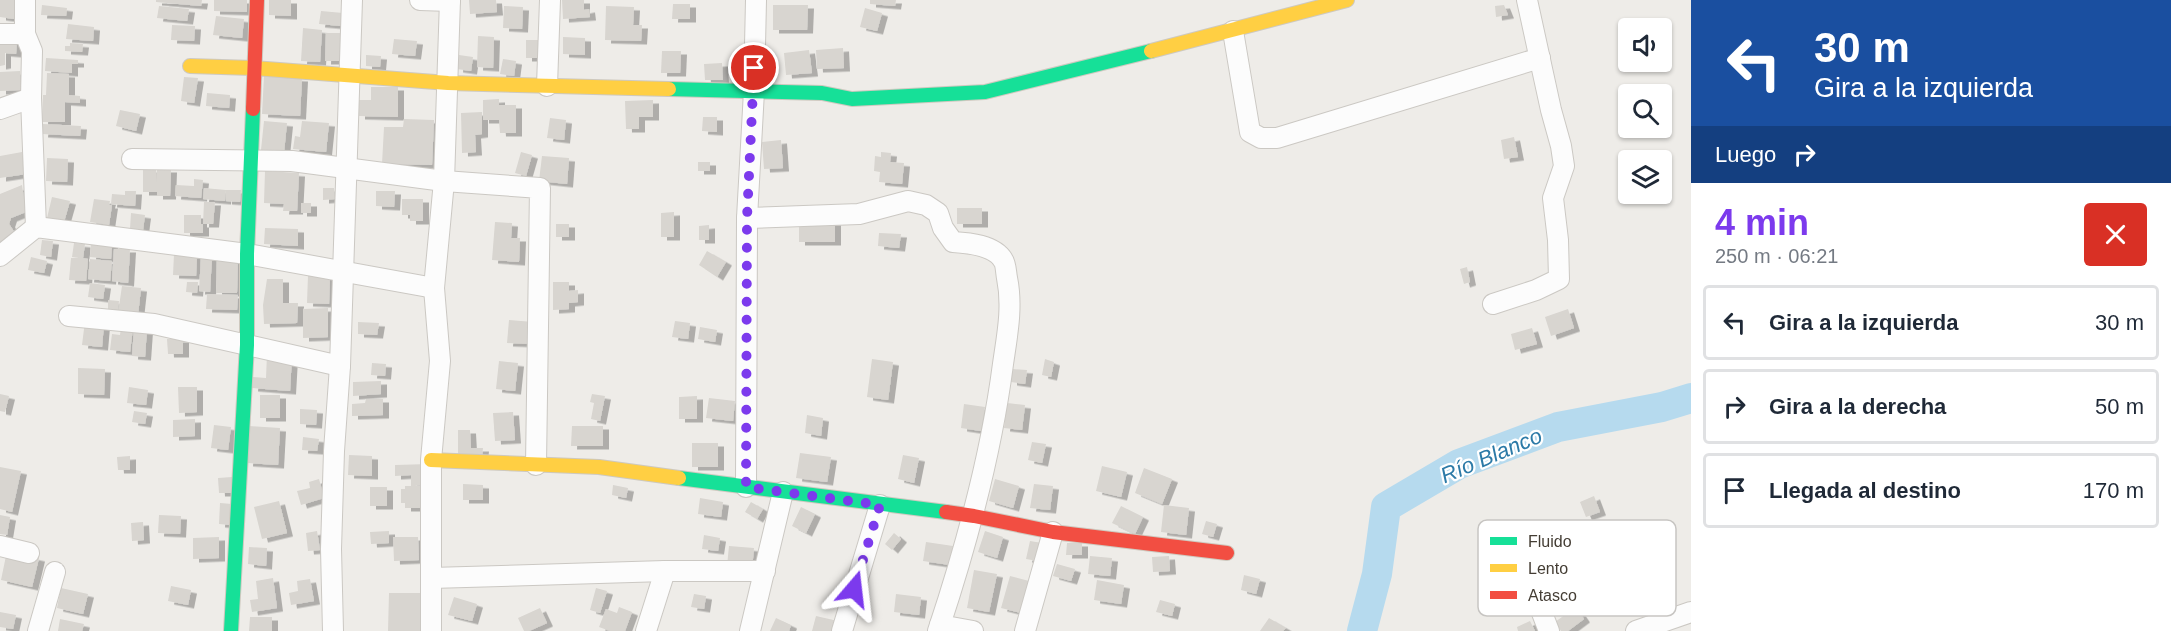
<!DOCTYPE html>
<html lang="es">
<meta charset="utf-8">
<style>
body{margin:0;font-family:Arial,sans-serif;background:#f6f6f7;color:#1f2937;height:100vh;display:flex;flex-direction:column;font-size:22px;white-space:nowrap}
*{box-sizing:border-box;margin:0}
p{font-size:20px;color:#747a83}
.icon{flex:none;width:33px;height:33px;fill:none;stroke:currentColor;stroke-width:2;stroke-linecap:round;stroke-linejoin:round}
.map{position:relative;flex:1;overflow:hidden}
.sheet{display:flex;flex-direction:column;background:#fff;width:480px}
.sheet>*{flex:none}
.top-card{background:#1a4fa0;color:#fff;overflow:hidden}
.fabs{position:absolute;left:1618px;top:18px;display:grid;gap:12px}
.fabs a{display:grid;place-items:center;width:54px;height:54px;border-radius:6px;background:#fff;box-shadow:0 2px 4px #0004;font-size:30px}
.pin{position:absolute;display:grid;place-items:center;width:51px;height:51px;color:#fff;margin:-26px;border:3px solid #fff;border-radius:50%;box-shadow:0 2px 6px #0007}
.me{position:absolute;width:66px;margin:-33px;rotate:17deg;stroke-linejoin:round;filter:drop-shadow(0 0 4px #0008)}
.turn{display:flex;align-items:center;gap:21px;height:126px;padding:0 24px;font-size:27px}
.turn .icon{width:78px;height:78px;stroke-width:2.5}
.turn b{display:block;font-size:42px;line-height:51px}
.then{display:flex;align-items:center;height:57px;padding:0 24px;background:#0003;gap:12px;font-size:22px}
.round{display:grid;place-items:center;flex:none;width:63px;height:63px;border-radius:6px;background:#f6f6f7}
.summary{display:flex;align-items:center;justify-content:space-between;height:102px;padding:0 24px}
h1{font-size:36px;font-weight:600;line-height:45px;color:#7c3aed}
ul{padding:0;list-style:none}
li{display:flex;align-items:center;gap:18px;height:75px;margin:0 12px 9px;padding:0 12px;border:3px solid #e0e1e3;border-radius:6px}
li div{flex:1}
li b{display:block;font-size:22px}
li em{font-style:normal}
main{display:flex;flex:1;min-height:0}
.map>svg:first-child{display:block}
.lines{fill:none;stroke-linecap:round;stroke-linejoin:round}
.river{stroke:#b6daee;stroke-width:30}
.building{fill:#d8d5d0;filter:url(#shadow)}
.street-casing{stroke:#cbc8c3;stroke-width:22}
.fast-casing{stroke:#cec9bf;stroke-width:16}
.slow-casing{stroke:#cec9bf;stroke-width:16}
.jam-casing{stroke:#cec9bf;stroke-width:16}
.street{stroke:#fcfcfc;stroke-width:20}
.fast{stroke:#16e098;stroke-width:14}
.slow{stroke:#ffcf43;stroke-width:14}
.jam{stroke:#f24e42;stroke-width:14}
.route{stroke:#7c3aed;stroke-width:10;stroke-dasharray:0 18}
.labels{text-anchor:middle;stroke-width:4.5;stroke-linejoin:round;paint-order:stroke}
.water-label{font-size:22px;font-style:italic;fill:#2c7aa7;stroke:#fff}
.key{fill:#fff;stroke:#c7c5c2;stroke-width:1.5}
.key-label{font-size:16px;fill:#443d34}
</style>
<main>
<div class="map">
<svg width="1691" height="631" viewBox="0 0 1691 631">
<defs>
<filter id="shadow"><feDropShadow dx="6" dy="3.5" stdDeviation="0" flood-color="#0004"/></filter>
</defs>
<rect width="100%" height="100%" fill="#eeece8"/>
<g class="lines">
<polyline class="river" points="1362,631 1377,574 1386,507 1459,464 1558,427 1662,407 1691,398"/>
</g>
<g class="building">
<polygon points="0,0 14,0 14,19 0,17"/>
<polygon points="156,0 202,0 201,6 156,2"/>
<polygon points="214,0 247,0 247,12 214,11"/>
<polygon points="269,0 291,0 291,16 269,15"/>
<polygon points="469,0 496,0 497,12 470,14"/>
<polygon points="562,0 584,0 584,10 589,9 590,17 563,19"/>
<polygon points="870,0 896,0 895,6 870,4"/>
<polygon points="673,4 690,4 690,19 672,19"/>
<polygon points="42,5 67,8 66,16 41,15"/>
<polygon points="773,5 808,5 807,30 773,30"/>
<polygon points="1504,5 1508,15 1496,17 1495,6"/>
<polygon points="159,6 189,9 187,21 157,18"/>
<polygon points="504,6 523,7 522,29 503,28"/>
<polygon points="606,6 634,7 633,25 642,25 641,41 605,40"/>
<polygon points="865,8 882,13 877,31 860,27"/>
<polygon points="321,11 343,13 341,26 319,24"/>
<polygon points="216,16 244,19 242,38 213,35"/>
<polygon points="68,24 94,27 93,41 66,39"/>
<polygon points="172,25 195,26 194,41 171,40"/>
<polygon points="303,28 322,30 320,62 301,61"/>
<polygon points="326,33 341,33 340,61 325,61"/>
<polygon points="478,36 494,37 493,68 477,67"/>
<polygon points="563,37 585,38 585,55 563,54"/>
<polygon points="394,39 417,41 415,56 392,54"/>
<polygon points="17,40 16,54 5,53 5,65 0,66 0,41"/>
<rect x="526" y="40" width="13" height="18"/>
<polygon points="70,43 83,44 82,52 65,51 65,46 70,46"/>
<polygon points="843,48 844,68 817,69 816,50"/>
<polygon points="809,50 812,73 786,75 784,53"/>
<polygon points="662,51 681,51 680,73 661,73"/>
<polygon points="366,55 381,56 380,67 366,66"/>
<polygon points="459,55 473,57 471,71 457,69"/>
<polygon points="46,58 78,60 78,64 72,64 72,73 45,71"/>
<polygon points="503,59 516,61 514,76 500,74"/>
<polygon points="722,63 723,80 705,80 704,64"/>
<polygon points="20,71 21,90 0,91 0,72"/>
<polygon points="47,73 69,74 69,95 80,96 80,103 65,102 65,122 42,122 43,95 46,95"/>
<polygon points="264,76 302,78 300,116 262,114"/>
<polygon points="184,77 198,78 194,103 181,101"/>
<polygon points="371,87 398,87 398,117 359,116 359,100 371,100"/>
<polygon points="207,93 230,95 229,108 206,106"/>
<polygon points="499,99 499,105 516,105 516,133 500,133 499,120 483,120 483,100"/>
<polygon points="653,100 653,117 639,117 639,129 626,129 625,101"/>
<polygon points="120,110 140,114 136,131 116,126"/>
<polygon points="482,112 482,134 475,135 476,152 462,153 461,113"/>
<polygon points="703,117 717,117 717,132 702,131"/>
<polygon points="550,118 566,120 564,140 547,138"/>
<polygon points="404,119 434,120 432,165 382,164 384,127 403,127"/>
<polygon points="264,121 287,123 284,152 261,150"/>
<polygon points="302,121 329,123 326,152 293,149 295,136 300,137"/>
<polygon points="43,124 81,126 80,136 42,134"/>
<polygon points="1514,137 1518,157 1504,159 1501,140"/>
<polygon points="781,140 783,168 764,169 762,142"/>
<polygon points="22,152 26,174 0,178 0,156"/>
<polygon points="521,152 532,155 526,176 515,173"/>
<polygon points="881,152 891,153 890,162 904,163 902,184 879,182 880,172 874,171 875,156 881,157"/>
<polygon points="542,156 569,158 567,184 539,181"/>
<polygon points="47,158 68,159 67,182 46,181"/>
<rect x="698" y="162" width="12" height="9"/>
<polygon points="143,169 156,169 157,182 157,169 171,169 170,196 157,196 157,192 143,192"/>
<polygon points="265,171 299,173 297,211 283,211 284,204 264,203"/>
<polygon points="194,179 203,180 201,198 175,196 176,185 194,186"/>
<polygon points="22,185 26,212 11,218 9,224 15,233 0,244 0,194"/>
<polygon points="204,188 226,190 225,201 203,199"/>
<polygon points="323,188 334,188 335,199 323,200"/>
<polygon points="226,190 241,190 240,202 226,201"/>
<polygon points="125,191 136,191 135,206 111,204 112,194 125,195"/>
<polygon points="376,191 395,191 394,207 376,206"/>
<polygon points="52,197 70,201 64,222 47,218"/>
<polygon points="94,199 110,201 109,205 112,205 109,225 90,222"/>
<polygon points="402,199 423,199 423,221 410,221 410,215 402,215"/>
<polygon points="204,202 215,202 213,224 203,224 203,233 184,233 184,215 201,215 201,224 203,224"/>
<rect x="301" y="203" width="10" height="10"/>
<rect x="957" y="208" width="25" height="16"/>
<polygon points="674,212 674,237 661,237 661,213"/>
<polygon points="131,213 145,215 143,230 130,229"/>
<polygon points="495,222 512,223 511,238 520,238 519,262 492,260"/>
<rect x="799" y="222" width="36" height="20"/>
<rect x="556" y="224" width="13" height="13"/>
<polygon points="709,225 709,240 699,240 699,226"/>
<polygon points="265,228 298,229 298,246 264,244"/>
<polygon points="879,233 901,234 899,248 878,246"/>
<polygon points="42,240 53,241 51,257 40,255"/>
<polygon points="91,242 112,244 111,259 90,257"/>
<polygon points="74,243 85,244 83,258 88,259 86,281 69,280 71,258 79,258 72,257"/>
<polygon points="114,249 130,249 128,283 112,281"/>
<polygon points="707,251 726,262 717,277 699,265"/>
<polygon points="174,254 197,255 196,276 173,275"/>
<polygon points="31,257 47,261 44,273 28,270"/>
<polygon points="201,257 212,257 210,292 199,291"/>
<polygon points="217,257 238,257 237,293 216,293"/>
<polygon points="90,259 112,261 110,281 88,279"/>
<polygon points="1467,267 1470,282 1464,284 1460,269"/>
<polygon points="308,275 330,276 329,304 307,303"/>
<polygon points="267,279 283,279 283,303 298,303 297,323 264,324 263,305"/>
<polygon points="187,282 198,282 197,293 186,292"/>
<polygon points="553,282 569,282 569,291 578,290 578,302 569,303 569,309 553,310"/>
<polygon points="90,283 105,285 103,299 88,297"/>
<polygon points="122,286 141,288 138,315 118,313"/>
<polygon points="207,294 238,295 237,310 206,309"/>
<polygon points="108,300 119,301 118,310 108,309"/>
<polygon points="328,308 328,337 303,338 303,309"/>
<polygon points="1568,309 1574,328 1551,336 1545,317"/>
<polygon points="509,320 533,322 531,344 507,343"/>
<polygon points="85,321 104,324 102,347 82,345"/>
<polygon points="675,321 690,323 688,339 672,337"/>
<polygon points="358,322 379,323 377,335 358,334"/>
<polygon points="121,327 133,328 130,352 110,350 112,334 120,335"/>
<polygon points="700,327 717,330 715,342 698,339"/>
<polygon points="134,328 147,329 145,357 132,356"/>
<polygon points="1532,328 1537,344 1515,350 1511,334"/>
<polygon points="167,339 183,339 183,354 168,354"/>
<polygon points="267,354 292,356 290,391 252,388 253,377 266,378"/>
<polygon points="872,359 893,362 888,400 867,397"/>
<polygon points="1045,359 1054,362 1051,377 1042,375"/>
<polygon points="499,361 518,363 515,391 496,389"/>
<polygon points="372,363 386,364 385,376 371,375"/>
<polygon points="78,368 105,369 104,395 78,394"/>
<polygon points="1012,369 1027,370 1025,384 1011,382"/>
<polygon points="381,381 381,394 353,396 353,382"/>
<polygon points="129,387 148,390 146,405 127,403"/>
<polygon points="178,387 197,387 197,412 179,413"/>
<polygon points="0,394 9,396 5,412 0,411"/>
<polygon points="592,394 605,396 600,421 591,419 594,403 590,402"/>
<rect x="260" y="395" width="20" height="23"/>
<polygon points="697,396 697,419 679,419 679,397"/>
<polygon points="709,398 735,401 733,421 706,418"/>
<polygon points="366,399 383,399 383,415 352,416 352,404 365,403"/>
<polygon points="1007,403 1025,405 1022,430 1004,428"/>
<polygon points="964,404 985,407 981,431 961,428"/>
<polygon points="300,409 317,410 316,425 300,424"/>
<polygon points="134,411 147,413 145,424 132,422"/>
<polygon points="513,412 515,440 495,441 493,413"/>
<polygon points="807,415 823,418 821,436 805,433"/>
<polygon points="195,419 195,436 173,437 173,420"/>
<polygon points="214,425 231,427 228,450 211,448"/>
<polygon points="249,426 280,428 278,465 247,463"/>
<polygon points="572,426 603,426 603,446 571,446"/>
<polygon points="458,430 470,430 471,448 483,448 482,457 458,457"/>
<polygon points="303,437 319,439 317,451 302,450"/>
<polygon points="1032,442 1046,444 1042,463 1028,460"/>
<rect x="692" y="443" width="26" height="24"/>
<polygon points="800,453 831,457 827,482 796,478"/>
<polygon points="349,455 372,456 372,476 348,475"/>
<polygon points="903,455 919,458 914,483 898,479"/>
<polygon points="130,456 130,470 118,470 117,457"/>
<polygon points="429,464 423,485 415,486 424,486 423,508 405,508 405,503 401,503 401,489 405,489 405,486 411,486 411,475 395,476 395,465"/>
<polygon points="1102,466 1127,472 1121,497 1096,491"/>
<polygon points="0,467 21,471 12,512 0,509"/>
<polygon points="1144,468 1172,479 1162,504 1135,493"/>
<polygon points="232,477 233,493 219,493 218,478"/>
<polygon points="319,479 324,498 301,505 297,491 310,488 309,482"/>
<polygon points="995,479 1019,486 1013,508 989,501"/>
<polygon points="463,484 483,485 483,500 463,500"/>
<polygon points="1034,484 1053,486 1050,510 1030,508"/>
<polygon points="613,485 628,488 626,498 612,495"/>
<rect x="370" y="487" width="17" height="19"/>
<polygon points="1594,496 1600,512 1586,517 1580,502"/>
<polygon points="700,498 723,502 721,517 698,514"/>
<polygon points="279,501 287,533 262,539 254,507"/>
<polygon points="751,502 763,509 757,519 745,512"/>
<polygon points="220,503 232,504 230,525 219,524"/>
<polygon points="1164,505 1189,508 1186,535 1161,532"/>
<polygon points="1121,506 1143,517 1135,534 1112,523"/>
<polygon points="801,507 815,514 806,533 792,526"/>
<polygon points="0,515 10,517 7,535 0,534"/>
<polygon points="159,515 181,516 180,534 158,533"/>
<polygon points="1206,521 1217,524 1213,537 1202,534"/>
<polygon points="143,522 144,540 132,541 131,523"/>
<polygon points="317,531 320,550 308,551 306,533"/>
<polygon points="389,531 389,543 371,544 370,532"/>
<polygon points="985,531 1003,537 997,558 978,552"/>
<polygon points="894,533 901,539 892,550 885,544"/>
<polygon points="704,535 720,538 718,551 702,549"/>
<polygon points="219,537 219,558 193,559 193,538"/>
<polygon points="393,537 418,537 419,560 394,561"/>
<polygon points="1030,541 1042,543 1038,561 1026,559"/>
<polygon points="926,542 953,546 950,565 923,561"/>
<polygon points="1067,543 1082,543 1082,555 1066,555"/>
<polygon points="729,546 754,548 752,569 727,566"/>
<polygon points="249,547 267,548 266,566 248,564"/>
<polygon points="7,551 39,558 32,587 1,580"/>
<polygon points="1090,556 1112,558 1110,576 1088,574"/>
<polygon points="1169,556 1170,571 1153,572 1152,557"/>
<polygon points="1057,564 1075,569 1071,581 1053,576"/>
<polygon points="974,570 997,574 989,612 967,608"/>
<polygon points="1244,575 1260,579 1256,594 1241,590"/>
<polygon points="1010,576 1033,582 1025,614 1001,608"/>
<polygon points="273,578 277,608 252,612 250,600 258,599 256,581"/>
<polygon points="310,579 314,601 291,605 289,593 298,591 297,581"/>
<polygon points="1097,580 1124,585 1121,604 1094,600"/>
<polygon points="171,586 191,590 188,605 168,601"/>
<polygon points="61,588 88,594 83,614 57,608"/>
<polygon points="596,588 607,591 600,613 590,610"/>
<polygon points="389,593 421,593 420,631 388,631"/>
<polygon points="694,594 706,596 704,609 691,607"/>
<polygon points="896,594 921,597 919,615 894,612"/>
<polygon points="454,597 477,604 472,621 448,615"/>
<polygon points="1160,600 1175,604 1172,616 1156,612"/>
<polygon points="619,607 632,612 625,631 610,631 599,627 606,609 617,613"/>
<polygon points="1576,607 1584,619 1568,631 1561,631 1555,622"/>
<polygon points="540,608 547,623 529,631 524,631 518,618"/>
<polygon points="0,612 16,615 13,629 0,627"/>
<polygon points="816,616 838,621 835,631 812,631"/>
<polygon points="250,617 272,617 272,631 249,631"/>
<polygon points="776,618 791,625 789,631 770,631"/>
<polygon points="1269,618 1286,628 1283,631 1260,631"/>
<polygon points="60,619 84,624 82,631 58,631"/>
<polygon points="1530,621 1535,631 1518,631 1517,627"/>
</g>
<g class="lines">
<defs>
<g id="street">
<polyline points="25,0 25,34 32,51 31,98 36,227"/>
<polyline points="420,0 450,1"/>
<polyline points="1233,31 1250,132 1261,138 1277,138 1540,58"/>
<polyline points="0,34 25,34"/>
<polyline points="547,86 550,0"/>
<polyline points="0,109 31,98"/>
<polyline points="132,159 292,161 444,181 540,188 536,465"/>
<path d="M747 218 859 214 908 201 926 205 938 213 943 228 953 242C969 243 994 245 1003 260 1006 264 1006 273 1007 278 1013 307 1007 336 1003 364 991 456 967 544 938 631"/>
<polyline points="0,256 36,227 247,254 434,288"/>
<polyline points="1493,304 1536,290 1559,279 1558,240 1553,198 1564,166 1561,146 1551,110 1527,0"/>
<polyline points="69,316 154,324 340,366"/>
<polyline points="746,487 747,218 754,91 756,0"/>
<polyline points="0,546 29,553"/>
<polyline points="1525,569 1549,631"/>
<polyline points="431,578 665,571 765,571"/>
<polyline points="940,625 973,631"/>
<polyline points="38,631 55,572"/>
<polyline points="333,631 331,549 334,451 340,366 352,0"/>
<polyline points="431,631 431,460 440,361 434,288 444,181 450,0"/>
<polyline points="646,631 665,571"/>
<polyline points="750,631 783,492"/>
<polyline points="842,631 880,505"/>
<polyline points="1025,631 1053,532"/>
<polyline points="1636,631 1691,612"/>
</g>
<g id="fast">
<polyline points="669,89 822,93 852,99 985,92 1151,51"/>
<polyline points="679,478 946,512"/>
<polyline points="231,631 247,345 247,254 253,109"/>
</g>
<g id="slow">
<polyline points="1151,51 1347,0"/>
<polyline points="190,66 253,68 448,83 669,89"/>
<polyline points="431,460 599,467 679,478"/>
</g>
<g id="jam">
<polyline points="253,109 257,0"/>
<polyline points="946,512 974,516 1053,532 1227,553"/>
</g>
</defs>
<use href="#street" class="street-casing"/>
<use href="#fast" class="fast-casing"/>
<use href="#slow" class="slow-casing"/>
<use href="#jam" class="jam-casing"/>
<use href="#street" class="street"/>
<use href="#fast" class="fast"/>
<use href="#slow" class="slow"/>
<use href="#jam" class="jam"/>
</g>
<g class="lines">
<polyline class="route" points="754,68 747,218 746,487 880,505 854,589"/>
</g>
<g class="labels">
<g class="water-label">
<text transform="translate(1491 455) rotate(-23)" y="8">Río Blanco</text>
</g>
</g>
<rect x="1478" y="520" width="198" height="96" rx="9" class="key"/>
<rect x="1490" y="537" width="27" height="8" fill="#16e098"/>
<rect x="1490" y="564" width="27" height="8" fill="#ffcf43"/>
<rect x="1490" y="591" width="27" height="8" fill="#f24e42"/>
<g class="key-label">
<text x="1528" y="547">Fluido</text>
<text x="1528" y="574">Lento</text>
<text x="1528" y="601">Atasco</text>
</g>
</svg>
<div class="fabs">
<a><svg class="icon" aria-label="sound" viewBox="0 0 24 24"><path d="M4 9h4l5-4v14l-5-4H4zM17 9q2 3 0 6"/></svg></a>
<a><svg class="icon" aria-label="search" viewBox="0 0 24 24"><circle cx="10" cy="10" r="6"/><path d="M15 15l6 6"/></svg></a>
<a><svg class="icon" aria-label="layers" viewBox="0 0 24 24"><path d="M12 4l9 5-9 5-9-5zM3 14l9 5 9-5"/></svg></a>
</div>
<div class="pin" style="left:754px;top:68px;background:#d93025"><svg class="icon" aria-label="arrive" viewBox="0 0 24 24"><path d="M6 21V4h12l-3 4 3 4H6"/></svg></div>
<svg class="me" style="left:854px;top:589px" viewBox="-20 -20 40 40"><path d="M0-17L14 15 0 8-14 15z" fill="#7c3aed" stroke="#fff" stroke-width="4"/></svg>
</div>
<section class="sheet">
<div class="top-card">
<div class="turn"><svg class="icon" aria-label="left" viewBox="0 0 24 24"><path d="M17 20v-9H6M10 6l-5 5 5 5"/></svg><div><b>30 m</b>Gira a la izquierda</div></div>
<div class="then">Luego<svg class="icon" aria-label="right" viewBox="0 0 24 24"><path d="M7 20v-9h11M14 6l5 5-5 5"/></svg></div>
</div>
<div class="summary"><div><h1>4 min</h1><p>250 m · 06:21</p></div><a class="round" style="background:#d93025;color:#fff"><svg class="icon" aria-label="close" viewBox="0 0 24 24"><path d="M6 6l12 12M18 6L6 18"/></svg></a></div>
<ul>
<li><svg class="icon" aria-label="left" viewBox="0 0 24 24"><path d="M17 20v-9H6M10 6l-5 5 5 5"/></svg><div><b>Gira a la izquierda</b></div><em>30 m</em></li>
<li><svg class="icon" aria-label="right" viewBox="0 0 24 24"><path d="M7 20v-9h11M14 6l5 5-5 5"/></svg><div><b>Gira a la derecha</b></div><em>50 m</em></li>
<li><svg class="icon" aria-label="arrive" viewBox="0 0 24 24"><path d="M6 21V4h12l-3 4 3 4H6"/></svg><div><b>Llegada al destino</b></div><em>170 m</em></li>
</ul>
</section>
</main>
